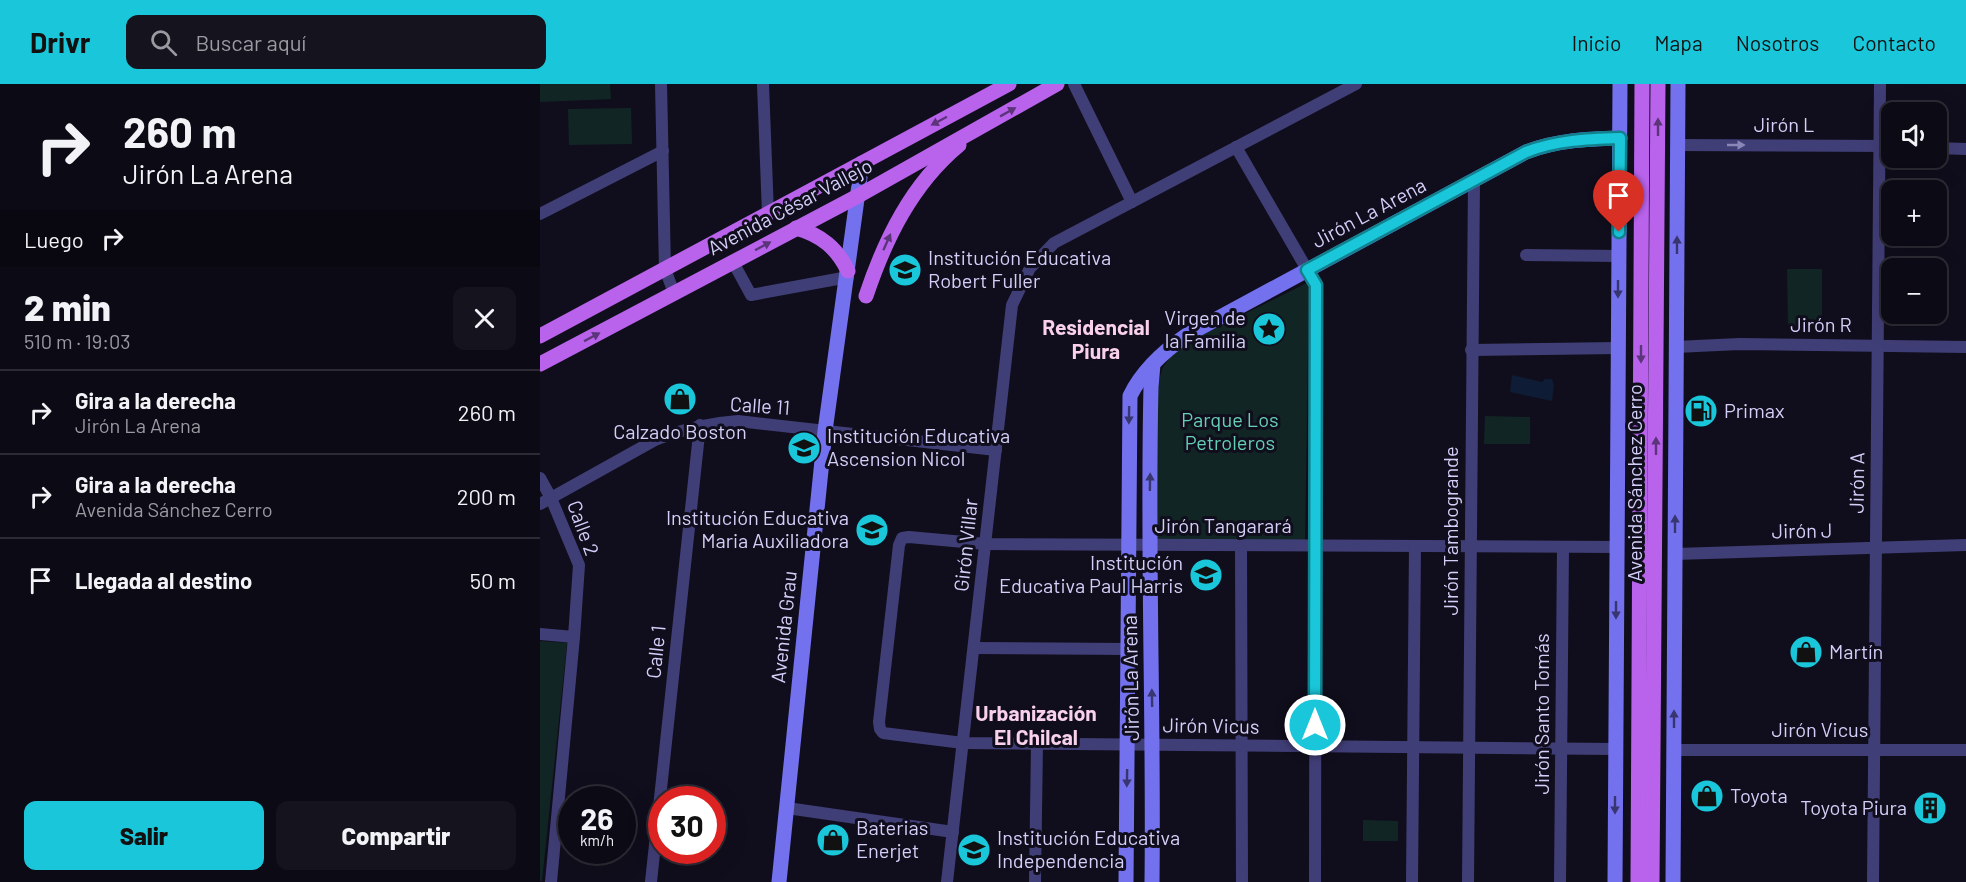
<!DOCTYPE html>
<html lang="es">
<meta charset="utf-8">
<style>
body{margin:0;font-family:Barlow,sans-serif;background:#15131e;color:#f1f3f6;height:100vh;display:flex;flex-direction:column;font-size:22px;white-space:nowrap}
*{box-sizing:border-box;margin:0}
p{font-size:20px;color:#9a9aa0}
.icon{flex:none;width:33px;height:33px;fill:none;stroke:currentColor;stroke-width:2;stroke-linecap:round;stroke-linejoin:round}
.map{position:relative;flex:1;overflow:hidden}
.panel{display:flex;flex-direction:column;background:#0c0a15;width:540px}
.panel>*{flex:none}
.banner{background:#0c0a15;color:#f1f3f6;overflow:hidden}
.buttons{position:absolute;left:1341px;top:18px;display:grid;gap:12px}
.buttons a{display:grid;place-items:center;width:66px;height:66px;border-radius:12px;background:#0c0a15;box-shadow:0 6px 24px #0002,0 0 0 2px #2c2b34;font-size:30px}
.speed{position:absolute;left:18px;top:702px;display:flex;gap:12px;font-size:30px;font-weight:700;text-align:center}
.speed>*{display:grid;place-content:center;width:78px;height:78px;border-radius:50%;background:#0c0a15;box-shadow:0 6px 24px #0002,0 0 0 2px #2c2b34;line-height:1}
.speed small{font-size:15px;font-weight:400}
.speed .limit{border:9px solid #d22;background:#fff;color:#111}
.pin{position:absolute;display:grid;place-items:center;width:51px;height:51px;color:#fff;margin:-62px -26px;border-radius:50% 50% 50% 0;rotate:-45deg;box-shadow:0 0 6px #0007}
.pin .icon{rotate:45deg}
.me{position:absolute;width:66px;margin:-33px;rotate:0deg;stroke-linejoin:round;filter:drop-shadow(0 0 4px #0008)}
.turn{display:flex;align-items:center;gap:21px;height:126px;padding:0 24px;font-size:27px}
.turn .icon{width:78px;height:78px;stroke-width:2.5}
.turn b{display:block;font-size:42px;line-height:51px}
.then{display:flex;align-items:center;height:57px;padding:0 24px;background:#0003;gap:12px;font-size:22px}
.round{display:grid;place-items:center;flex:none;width:63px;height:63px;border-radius:12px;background:#15131e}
.headline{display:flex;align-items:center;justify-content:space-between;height:102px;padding:0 24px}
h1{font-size:36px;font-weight:800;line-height:45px}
.cta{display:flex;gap:12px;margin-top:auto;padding:12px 24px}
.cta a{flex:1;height:69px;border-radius:12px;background:#1ac7da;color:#111;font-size:24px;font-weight:800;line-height:69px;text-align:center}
.cta a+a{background:#15131e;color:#f1f3f6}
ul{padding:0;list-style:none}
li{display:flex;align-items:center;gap:18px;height:84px;padding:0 24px;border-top:2px solid #2c2b34}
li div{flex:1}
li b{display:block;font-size:22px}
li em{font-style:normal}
header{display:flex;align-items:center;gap:36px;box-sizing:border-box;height:84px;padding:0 30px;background:#1ac7da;color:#111}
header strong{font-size:28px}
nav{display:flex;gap:33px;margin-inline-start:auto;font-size:21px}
.search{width:420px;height:54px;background:#15131e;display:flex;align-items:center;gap:15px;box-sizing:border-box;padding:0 21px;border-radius:12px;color:#9a9aa0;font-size:22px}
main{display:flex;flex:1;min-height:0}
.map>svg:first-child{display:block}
.green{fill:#122525}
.water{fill:#0e1c35}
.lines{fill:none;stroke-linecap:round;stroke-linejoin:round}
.street{stroke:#403e76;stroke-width:12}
.secondary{stroke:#7471ee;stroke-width:15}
.primary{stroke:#b963ec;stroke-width:15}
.oneway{fill:#5c347a}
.oneway2{fill:#8a86b8}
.oneway3{fill:#383670}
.route-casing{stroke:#11818e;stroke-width:15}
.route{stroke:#1ac7da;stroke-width:10}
.labels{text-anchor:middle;stroke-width:6;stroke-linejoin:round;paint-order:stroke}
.street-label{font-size:20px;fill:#d4cff9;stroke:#100e1c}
.poi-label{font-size:20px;fill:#d4cff9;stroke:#100e1c;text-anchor:start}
.park-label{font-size:20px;fill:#65cfb5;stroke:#100e1c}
.neighbourhood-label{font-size:21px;font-weight:bold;fill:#f9d1eb;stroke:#100e1c}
</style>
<header>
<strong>Drivr</strong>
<div class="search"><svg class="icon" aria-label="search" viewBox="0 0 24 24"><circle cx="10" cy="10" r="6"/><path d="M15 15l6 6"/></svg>Buscar aquí</div>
<nav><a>Inicio</a><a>Mapa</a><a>Nosotros</a><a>Contacto</a></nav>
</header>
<main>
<section class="panel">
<div class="banner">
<div class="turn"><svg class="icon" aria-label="right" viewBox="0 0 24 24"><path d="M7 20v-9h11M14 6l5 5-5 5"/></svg><div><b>260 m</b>Jirón La Arena</div></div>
<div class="then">Luego<svg class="icon" aria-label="right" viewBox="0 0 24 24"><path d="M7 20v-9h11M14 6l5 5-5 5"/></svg></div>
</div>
<div class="headline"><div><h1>2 min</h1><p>510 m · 19:03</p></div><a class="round"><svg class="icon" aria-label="close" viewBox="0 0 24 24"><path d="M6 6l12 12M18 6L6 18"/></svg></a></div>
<ul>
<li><svg class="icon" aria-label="right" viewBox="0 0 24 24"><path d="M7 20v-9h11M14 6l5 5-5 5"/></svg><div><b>Gira a la derecha</b><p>Jirón La Arena</p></div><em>260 m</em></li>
<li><svg class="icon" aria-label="right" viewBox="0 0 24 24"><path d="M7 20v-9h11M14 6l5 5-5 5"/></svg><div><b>Gira a la derecha</b><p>Avenida Sánchez Cerro</p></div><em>200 m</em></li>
<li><svg class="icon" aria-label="arrive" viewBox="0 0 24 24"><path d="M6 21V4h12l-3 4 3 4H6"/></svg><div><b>Llegada al destino</b></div><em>50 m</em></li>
</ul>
<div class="cta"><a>Salir</a><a>Compartir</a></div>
</section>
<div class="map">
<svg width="1426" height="798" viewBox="0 0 1426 798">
<rect width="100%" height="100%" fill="#100e1c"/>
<g class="green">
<polygon points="0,0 70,0 71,15 0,18"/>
<polygon points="91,24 92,60 29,61 28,25"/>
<polygon points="1247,185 1282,185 1282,241 1248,242"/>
<polygon points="769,198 765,458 612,456 613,316 623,283 633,269 646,259"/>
<polygon points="945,332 990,333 990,360 944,360"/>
<polygon points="0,557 27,559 2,797 0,797"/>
<polygon points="823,736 858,737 858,757 823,757"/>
</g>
<polygon class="water" points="972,291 1002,298 1005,295 1012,295 1014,301 1012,317 970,308"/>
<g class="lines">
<g class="street">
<polyline points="121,0 125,185 134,209"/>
<polyline points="223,0 228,130"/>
<polyline points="534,0 592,118"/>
<polyline points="1137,61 1352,62"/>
<polyline points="696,63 776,201 775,798"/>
<polyline points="1396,64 1426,65"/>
<polyline points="0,130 123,67"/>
<polyline points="986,171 1079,172"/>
<polyline points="193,178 211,211 308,193"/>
<polyline points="1136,263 1199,260 1426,263"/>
<polyline points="931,266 1078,264"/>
<polyline points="0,394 11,414 39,481 34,553 11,798"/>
<path d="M0 420 115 356C142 345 169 339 198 337L456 366"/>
<polyline points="701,461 702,798"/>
<polyline points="1135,470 1426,461"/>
<polyline points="0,550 34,553"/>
<polyline points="434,564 589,565"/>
<polyline points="1076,665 423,659 343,649 340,645 339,638 359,461 362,454 369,453 446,460 1076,463"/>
<polyline points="1134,666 1426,666"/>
<polyline points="247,724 413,748"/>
<polyline points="111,798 160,341"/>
<polyline points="407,798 472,221 490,184 514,159 816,0"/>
<polyline points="495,798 497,660"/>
<polyline points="872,798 875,462"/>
<polyline points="928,798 934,97"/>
<polyline points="1020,798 1023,463"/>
<polyline points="1333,798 1340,0"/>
</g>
<g class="secondary">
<polyline points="239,798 285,347 322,79"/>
<path d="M586 798 590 312C602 287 624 267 647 251L986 68C1017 56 1047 55 1080 54"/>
<path d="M612 798C614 633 607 468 611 303L613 280"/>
<polyline points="1075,798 1080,0"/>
<polyline points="1133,798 1138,0"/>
</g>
<g class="primary">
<path d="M256 144C281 151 297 164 308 187"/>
<path d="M326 212C345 155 372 100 419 61"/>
<polyline points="0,252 469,0"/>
<polyline points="0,280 318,112 517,0"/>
<polyline points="1098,798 1102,0"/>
<polyline points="1112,798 1118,0"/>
</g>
</g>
<defs><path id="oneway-solid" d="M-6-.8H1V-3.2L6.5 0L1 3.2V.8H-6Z" transform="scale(1.5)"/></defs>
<g class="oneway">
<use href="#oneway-solid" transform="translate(468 28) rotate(-29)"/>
<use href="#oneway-solid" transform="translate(399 37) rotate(152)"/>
<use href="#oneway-solid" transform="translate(1118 43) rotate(-90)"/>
<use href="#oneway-solid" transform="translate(347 158) rotate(-66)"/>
<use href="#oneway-solid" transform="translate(223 162) rotate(-28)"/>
<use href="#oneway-solid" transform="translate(52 253) rotate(-28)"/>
<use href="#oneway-solid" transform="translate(1101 270) rotate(90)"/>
<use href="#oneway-solid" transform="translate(1116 362) rotate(-90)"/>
</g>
<use class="oneway2" href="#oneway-solid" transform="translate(1196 61)"/>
<g class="oneway3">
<use href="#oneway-solid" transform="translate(1137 161) rotate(-90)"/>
<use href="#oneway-solid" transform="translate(1078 205) rotate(90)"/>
<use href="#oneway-solid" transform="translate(589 331) rotate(91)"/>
<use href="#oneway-solid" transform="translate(610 398) rotate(-89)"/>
<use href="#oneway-solid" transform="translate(1135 440) rotate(-90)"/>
<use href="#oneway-solid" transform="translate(1076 526) rotate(90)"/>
<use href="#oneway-solid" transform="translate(612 614) rotate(-91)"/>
<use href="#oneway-solid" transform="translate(1134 635) rotate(-90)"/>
<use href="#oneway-solid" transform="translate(587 694) rotate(91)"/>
<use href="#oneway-solid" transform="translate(1075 721) rotate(90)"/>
</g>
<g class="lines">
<defs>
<path id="route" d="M775 641 776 201 767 186 986 68C1017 56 1047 55 1080 54L1079 148"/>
</defs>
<use href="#route" class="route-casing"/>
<use href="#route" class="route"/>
</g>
<defs>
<symbol id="school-disc" viewBox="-11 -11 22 22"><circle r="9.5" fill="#1ac7da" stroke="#100e1c"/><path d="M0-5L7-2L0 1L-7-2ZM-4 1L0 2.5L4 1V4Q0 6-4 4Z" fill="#111"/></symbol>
<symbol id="sight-disc" viewBox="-11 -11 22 22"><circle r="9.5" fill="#1ac7da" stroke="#100e1c"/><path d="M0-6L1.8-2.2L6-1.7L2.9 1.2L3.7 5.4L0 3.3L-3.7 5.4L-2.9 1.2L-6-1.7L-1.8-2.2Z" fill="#111"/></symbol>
<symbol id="shop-disc" viewBox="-11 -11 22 22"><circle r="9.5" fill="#1ac7da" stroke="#100e1c"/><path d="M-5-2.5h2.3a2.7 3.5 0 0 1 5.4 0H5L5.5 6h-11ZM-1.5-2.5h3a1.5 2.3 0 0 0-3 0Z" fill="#111"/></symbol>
<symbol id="fuel-disc" viewBox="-11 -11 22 22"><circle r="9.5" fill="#1ac7da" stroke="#100e1c"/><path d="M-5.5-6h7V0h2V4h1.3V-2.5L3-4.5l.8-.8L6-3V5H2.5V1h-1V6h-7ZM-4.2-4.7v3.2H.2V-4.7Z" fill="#111"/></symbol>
<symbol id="building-disc" viewBox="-11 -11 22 22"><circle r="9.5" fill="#1ac7da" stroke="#100e1c"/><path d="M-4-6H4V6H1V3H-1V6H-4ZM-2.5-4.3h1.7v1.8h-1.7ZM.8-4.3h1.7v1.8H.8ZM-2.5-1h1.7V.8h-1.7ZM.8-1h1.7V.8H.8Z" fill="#111"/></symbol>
</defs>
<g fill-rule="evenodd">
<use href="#school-disc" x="346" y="167" width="38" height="38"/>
<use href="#sight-disc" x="710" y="226" width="38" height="38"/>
<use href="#shop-disc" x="121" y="296" width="38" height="38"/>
<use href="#fuel-disc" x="1142" y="308" width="38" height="38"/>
<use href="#school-disc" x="245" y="345" width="38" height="38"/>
<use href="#school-disc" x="313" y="427" width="38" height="38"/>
<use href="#school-disc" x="647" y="472" width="38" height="38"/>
<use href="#shop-disc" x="1247" y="549" width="38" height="38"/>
<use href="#shop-disc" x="1148" y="693" width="38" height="38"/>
<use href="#building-disc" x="1371" y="705" width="38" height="38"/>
<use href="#shop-disc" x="274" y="737" width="38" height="38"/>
<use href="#school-disc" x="415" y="747" width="38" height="38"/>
</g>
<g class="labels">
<g class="street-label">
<text x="1244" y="48">Jirón L</text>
<text transform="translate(250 123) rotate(-28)" y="7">Avenida César Vallejo</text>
<text transform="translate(829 129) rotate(-28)" y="7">Jirón La Arena</text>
<text x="1281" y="248">Jirón R</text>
<text transform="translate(220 322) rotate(4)" y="7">Calle 11</text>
<text transform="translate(1095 399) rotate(-90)" y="7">Avenida Sánchez Cerro</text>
<text transform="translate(1317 399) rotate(-89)" y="7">Jirón A</text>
<text x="683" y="449">Jirón Tangarará</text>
<text transform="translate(43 444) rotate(70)" y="7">Calle 2</text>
<text transform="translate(911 447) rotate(-90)" y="7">Jirón Tambogrande</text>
<text transform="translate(1262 447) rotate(-1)" y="7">Jirón J</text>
<text transform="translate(426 461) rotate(-84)" y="7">Girón Villar</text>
<text transform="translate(244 543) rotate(-84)" y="7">Avenida Grau</text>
<text transform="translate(116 568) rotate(-84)" y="7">Calle 1</text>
<text transform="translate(591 594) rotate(-91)" y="7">Jirón La Arena</text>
<text transform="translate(1002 630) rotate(-90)" y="7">Jirón Santo Tomás</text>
<text transform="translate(671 642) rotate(1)" y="7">Jirón Vicus</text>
<text x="1280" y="653">Jirón Vicus</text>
</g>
<g class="poi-label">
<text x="388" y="181">Institución Educativa<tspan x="388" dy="23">Robert Fuller</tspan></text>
<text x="706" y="241" text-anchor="end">Virgen de<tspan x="706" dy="23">la Familia</tspan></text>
<text x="1184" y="334">Primax</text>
<text x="140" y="355" text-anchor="middle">Calzado Boston</text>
<text x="287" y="359">Institución Educativa<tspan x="287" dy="23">Ascension Nicol</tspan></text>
<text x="309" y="441" text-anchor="end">Institución Educativa<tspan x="309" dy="23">Maria Auxiliadora</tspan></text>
<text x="643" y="486" text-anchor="end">Institución<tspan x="643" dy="23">Educativa Paul Harris</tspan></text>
<text x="1289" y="575">Martín</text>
<text x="1190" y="719">Toyota</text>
<text x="1367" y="731" text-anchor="end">Toyota Piura</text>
<text x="316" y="751">Baterias<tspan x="316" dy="23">Enerjet</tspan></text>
<text x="457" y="761">Institución Educativa<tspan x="457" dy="23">Independencia</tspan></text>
</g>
<g class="park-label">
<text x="690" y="343">Parque Los<tspan x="690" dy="23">Petroleros</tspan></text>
</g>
<g class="neighbourhood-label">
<text x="556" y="251">Residencial<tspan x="556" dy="24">Piura</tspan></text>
<text x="496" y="637">Urbanización<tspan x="496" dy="24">El Chilcal</tspan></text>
</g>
</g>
</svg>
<div class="buttons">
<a><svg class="icon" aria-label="sound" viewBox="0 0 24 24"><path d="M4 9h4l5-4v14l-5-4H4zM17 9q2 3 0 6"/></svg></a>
<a>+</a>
<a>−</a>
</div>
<div class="speed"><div>26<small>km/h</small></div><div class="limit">30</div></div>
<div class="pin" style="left:1079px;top:148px;background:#d93025"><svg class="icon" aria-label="arrive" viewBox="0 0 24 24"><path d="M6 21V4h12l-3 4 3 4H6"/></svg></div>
<svg class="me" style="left:775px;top:641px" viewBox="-20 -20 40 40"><circle r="17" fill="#1ac7da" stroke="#fff" stroke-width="3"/><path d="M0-11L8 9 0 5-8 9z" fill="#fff"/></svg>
</div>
</main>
